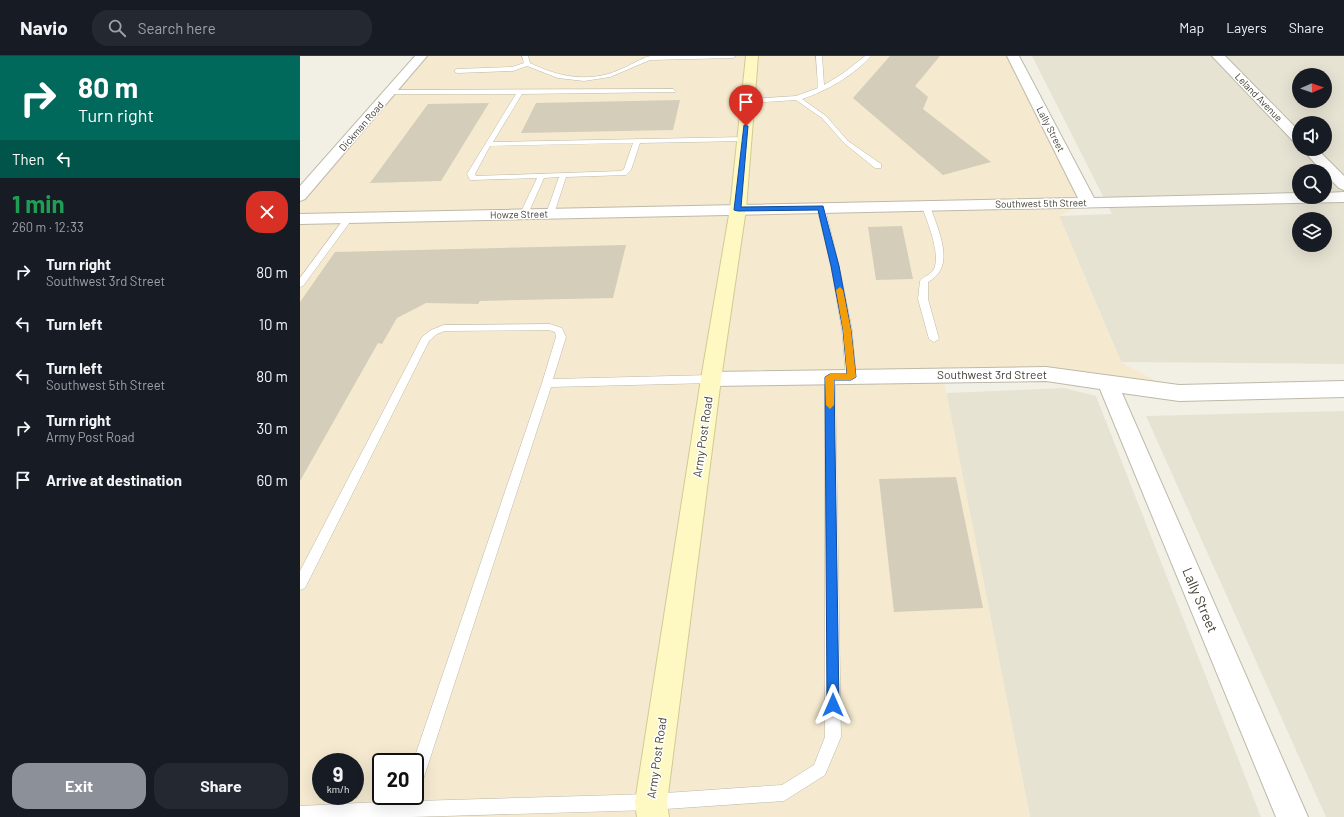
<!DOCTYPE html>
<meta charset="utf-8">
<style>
body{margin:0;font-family:Barlow,sans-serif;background:#242831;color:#f1f3f6;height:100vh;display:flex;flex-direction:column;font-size:15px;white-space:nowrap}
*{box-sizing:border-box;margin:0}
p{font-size:13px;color:#9ea1a6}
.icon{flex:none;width:22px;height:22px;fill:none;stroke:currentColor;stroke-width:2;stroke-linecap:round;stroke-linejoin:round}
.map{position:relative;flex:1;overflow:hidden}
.panel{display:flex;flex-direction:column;background:#171b24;width:300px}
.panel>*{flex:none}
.guide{background:#00695c;color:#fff;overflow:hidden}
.needle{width:26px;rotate:88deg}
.buttons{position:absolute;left:992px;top:12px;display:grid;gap:8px}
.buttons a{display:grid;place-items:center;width:40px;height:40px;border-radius:50%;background:#171b24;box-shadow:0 4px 16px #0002;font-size:20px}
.speed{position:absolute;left:12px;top:697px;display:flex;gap:8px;font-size:20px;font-weight:700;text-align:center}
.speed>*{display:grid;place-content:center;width:52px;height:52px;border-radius:50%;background:#171b24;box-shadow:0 4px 16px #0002;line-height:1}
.speed small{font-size:10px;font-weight:400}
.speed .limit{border:2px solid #111;border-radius:6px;background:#fff;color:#111}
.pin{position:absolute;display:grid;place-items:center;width:34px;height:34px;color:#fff;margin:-41px -17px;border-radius:50% 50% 50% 0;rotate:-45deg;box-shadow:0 0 4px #0007}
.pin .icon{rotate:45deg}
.me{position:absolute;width:44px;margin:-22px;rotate:0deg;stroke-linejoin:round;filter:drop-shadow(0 0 3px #0008)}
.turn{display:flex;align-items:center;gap:14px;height:84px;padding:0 12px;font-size:18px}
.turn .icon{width:52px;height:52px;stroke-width:2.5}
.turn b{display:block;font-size:28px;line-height:34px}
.then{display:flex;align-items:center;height:38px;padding:0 12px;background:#0003;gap:8px;font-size:15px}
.round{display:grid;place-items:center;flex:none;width:42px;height:42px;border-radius:16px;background:#242831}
.headline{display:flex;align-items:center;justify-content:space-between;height:68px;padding:0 12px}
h1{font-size:24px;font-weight:700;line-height:30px;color:#1e9e55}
.button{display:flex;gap:8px;margin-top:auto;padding:8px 12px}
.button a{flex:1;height:46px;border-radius:16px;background:#8c9099;color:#fff;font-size:16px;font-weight:700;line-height:46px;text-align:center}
.button a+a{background:#242831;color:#f1f3f6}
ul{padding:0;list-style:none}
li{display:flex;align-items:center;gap:12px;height:52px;padding:0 12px}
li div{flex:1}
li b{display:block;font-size:15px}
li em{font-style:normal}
header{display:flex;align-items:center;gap:24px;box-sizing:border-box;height:56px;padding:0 20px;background:#171b24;border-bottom:1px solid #363941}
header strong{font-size:19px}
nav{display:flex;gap:22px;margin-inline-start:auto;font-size:14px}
.search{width:280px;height:36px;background:#242831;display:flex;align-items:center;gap:10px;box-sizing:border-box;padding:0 14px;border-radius:16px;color:#9ea1a6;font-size:15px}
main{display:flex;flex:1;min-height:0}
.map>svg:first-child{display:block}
.residential{fill:#e6e3d3;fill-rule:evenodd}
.commercial{fill:#f5ead0;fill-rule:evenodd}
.building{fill:#d4cdba}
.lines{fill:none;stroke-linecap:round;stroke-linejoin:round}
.service-casing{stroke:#beb9a8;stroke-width:1}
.minor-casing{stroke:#beb9a8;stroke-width:2}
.secondary-casing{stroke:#d2ca95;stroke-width:2}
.service{fill:#fff;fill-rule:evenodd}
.minor{fill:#fff;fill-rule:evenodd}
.secondary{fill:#fef8c3;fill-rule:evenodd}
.route{fill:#1a73e8;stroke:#114b97}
.slow{fill:#f59e0b}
.labels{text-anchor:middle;stroke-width:3;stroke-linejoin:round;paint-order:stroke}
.far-street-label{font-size:10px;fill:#454035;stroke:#fff}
.street-label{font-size:12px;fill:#454035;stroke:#fff}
.near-street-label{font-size:14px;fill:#454035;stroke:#fff}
</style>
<header>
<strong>Navio</strong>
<div class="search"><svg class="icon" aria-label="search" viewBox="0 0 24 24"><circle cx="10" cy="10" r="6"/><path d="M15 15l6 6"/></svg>Search here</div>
<nav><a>Map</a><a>Layers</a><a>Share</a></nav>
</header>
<main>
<section class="panel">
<div class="guide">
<div class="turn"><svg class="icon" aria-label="right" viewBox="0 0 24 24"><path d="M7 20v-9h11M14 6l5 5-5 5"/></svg><div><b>80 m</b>Turn right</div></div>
<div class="then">Then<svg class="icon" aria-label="left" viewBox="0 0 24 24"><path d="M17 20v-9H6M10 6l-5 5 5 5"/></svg></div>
</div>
<div class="headline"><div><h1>1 min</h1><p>260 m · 12:33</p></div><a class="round" style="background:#d93025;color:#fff"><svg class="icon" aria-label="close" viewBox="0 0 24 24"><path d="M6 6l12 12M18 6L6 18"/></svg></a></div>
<ul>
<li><svg class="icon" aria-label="right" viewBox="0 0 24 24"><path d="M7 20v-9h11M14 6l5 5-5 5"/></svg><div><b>Turn right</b><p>Southwest 3rd Street</p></div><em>80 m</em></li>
<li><svg class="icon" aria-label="left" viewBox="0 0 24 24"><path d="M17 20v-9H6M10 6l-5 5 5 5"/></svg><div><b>Turn left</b></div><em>10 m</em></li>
<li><svg class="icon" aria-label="left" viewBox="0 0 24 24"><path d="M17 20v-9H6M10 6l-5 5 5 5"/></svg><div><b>Turn left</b><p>Southwest 5th Street</p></div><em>80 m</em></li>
<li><svg class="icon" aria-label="right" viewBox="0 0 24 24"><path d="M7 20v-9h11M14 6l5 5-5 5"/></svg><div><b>Turn right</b><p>Army Post Road</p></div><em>30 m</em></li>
<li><svg class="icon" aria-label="arrive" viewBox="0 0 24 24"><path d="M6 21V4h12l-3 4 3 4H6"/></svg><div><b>Arrive at destination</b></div><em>60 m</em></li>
</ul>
<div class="button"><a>Exit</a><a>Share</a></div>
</section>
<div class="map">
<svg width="1044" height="761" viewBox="0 0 1044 761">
<rect width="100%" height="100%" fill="#f2f0e5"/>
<g class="residential">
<path d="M732 0H1044V308L821 306 759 160 812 158ZM999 19H1025V45H999ZM999 67H1025V93H999ZM999 115H1025V141H999ZM999 163H1025V189H999Z"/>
<polygon points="764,332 796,340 961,761 730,761 646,337"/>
<polygon points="1044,355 1044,761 1026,761 846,360"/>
</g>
<path class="commercial" d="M121 0H713L788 146 759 160 821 306 879 337 746 318 643 319 730 761H0V140ZM21 706H55V740H21ZM81 706H115V740H81Z"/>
<g class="building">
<polygon points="590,0 640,0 615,30 628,41 623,53 691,106 643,119 553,42"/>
<polygon points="380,44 373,74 221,77 236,47"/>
<polygon points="189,47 141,125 70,127 128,48"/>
<polygon points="602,170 613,223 576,224 568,171"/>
<polygon points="326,189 313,242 180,245 178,248 126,247 97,262 82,288 78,287 0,425 0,246 35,196"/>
<polygon points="656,421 683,552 594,556 579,423"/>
</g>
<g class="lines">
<defs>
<g id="service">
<path d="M222 0H228L230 7C258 21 289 27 319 14 330 10 339 3 350 0H436L433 2 350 4 310 21 284 25 258 22 227 10 213 15 157 17 154 15 157 13 212 11 224 7Z"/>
<path d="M516 0H522L524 29 542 18 565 0H571C554 19 527 35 502 43L526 60 548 85 581 108V112H575L544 87 522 62 496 44 448 47 445 45 448 43 496 40 518 32Z"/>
<path d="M373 33 376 35 375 36 222 38 193 86 444 81 447 83 444 85 340 87 331 114 326 119 266 121 254 158 250 160 246 158 259 121 244 122 228 158 224 160 220 158 237 122 173 124H170L167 118 216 38H90L87 36 90 34ZM333 87 324 113 321 115 176 120 175 118 190 90Z"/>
<path d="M623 148H626L630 150C638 174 657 211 628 226V243L639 283 634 286 629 283 618 243 620 225C624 220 631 219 634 213 641 197 627 166 622 150Z"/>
<polygon points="518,150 521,150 525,152 539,210 552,274 556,321 555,324 547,324 546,321 542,274 531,210 517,152"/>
<polygon points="46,160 49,160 53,162 3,230 0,231 0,222"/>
<polygon points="250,268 262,272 266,281 253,323 411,319 415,320 416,323 415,326 411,327 251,331 123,724 121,730 115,732 115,706 113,706 242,327 256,281 255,276 249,274 145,275 137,278 129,285 5,532 0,534 0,515 122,281 131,274 144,269"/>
<polygon points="530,317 534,318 535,321 541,681 525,719 484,745 351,754 111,761 0,761 0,750 100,745 102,740 115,740 115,734 118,740 116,745 351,738 482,729 514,709 525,681 525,321 526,318"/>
</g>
<g id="minor">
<polygon points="115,0 127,0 5,143 0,145 0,130"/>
<polygon points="707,0 719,0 794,142 999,137 999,141 1025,141 1025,137 1044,136 1044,146 0,168 0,158 778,142"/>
<polygon points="912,0 925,0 999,75 999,87 994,86"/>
<polygon points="1002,93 1017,93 1044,120 1044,134 1039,132 1025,118 1025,115 1022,115"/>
<polygon points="746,311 879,329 1044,325 1044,341 879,345 822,337 1008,761 976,761 800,333 746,325 411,330 404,328 401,323 404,318 411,316"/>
</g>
<polygon id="secondary" points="446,0 458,0 446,153 421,323 367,746 369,761 337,761 335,746 401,323 430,153"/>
</defs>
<use href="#service" class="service-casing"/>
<use href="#minor" class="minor-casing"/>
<use href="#secondary" class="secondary-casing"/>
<use href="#service" class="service"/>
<use href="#minor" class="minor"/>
<use href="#secondary" class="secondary"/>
</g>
<polygon class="route" points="444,69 448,70 441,151 523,150 539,210 551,274 556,321 551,324 534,324 539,649 537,654 533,655 528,654 527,649 525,321 530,318 547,318 543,274 531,210 518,154 438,155 434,154"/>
<polygon class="slow" points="540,231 543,234 551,274 556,321 551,324 534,324 534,349 530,353 526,349 525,321 530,318 547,318 543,274 536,234"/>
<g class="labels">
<g class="far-street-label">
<text transform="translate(959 41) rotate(46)" y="4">Leland Avenue</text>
<text transform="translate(61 70) rotate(-49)" y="4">Dickman Road</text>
<text transform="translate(751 73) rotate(63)" y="4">Lally Street</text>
<text transform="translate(741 147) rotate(-1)" y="4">Southwest 5th Street</text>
<text transform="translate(219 158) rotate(-1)" y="4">Howze Street</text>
</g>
<g class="street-label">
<text x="692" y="323">Southwest 3rd Street</text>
<text transform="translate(403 381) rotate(-82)" y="4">Army Post Road</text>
<text transform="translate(357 702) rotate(-82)" y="4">Army Post Road</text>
</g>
<g class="near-street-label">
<text transform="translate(900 544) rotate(67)" y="5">Lally Street</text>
</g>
</g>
</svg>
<div class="buttons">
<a><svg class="needle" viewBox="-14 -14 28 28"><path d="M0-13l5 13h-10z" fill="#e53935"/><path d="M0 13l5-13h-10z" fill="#9ea1a6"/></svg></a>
<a><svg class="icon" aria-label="sound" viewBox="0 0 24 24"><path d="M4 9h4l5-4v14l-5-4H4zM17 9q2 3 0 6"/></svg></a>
<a><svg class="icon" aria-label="search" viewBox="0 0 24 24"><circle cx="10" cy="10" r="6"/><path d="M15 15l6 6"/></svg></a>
<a><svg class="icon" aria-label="layers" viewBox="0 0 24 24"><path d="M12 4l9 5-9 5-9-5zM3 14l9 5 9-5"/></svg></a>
</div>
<div class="speed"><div>9<small>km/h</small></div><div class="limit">20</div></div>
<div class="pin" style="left:446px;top:70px;background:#d93025"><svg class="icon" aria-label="arrive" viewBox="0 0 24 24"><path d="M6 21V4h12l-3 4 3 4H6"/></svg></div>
<svg class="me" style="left:533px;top:649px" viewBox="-20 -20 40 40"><path d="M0-17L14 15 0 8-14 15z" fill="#1a73e8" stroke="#fff" stroke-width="4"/></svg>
</div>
</main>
